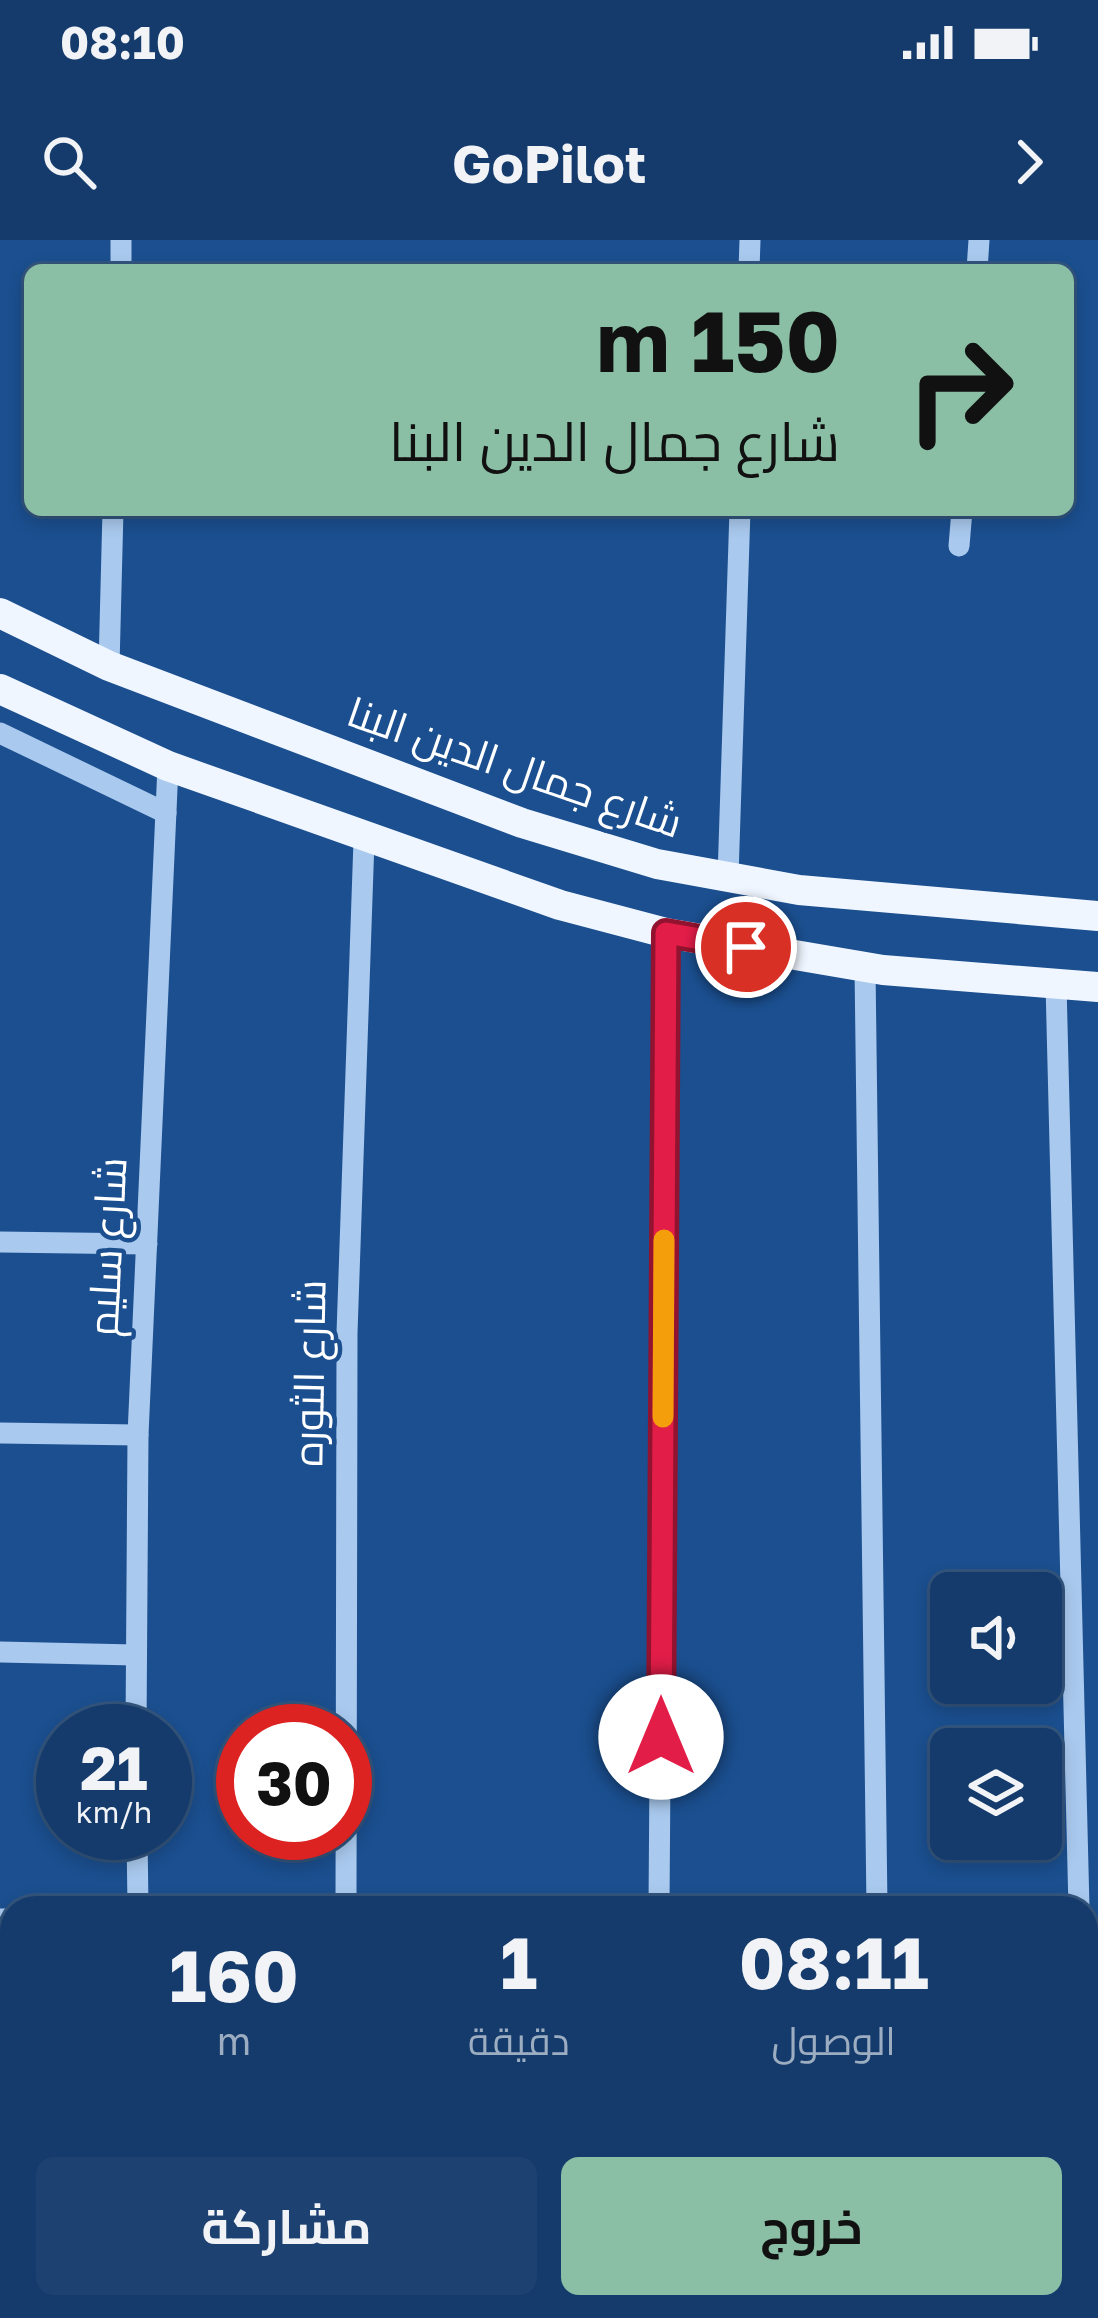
<!DOCTYPE html>
<html lang="ar">
<meta charset="utf-8">
<style>
body{margin:0;font-family:"Golos Text",Cairo,sans-serif;background:#1d4271;color:#f1f3f6;direction:rtl;height:100vh;display:flex;flex-direction:column;font-size:45px;white-space:nowrap}
*{box-sizing:border-box;margin:0}
p{font-size:39px;color:#9dadc1}
.icon{flex:none;width:66px;height:66px;fill:none;stroke:currentColor;stroke-width:2;stroke-linecap:round;stroke-linejoin:round}
.map{position:relative;flex:1;overflow:hidden;direction:ltr}
.panel{position:absolute;left:0px;top:1656px;width:1098px;height:423px;display:flex;flex-direction:column;background:#143b6b;border-radius:36px 36px 0 0;box-shadow:0 6px 18px #0003,0 0 0 3px #33557e;direction:rtl}
.panel>*{flex:none}
.banner{position:absolute;left:24px;top:24px;width:1050px;height:252px;border-radius:18px;box-shadow:0 6px 18px #0003,0 0 0 3px #33557e;direction:rtl;background:#8abfa5;color:#111;overflow:hidden}
.controls{position:absolute;left:930px;top:1332px;display:grid;gap:24px}
.controls a{display:grid;place-items:center;width:132px;height:132px;border-radius:18px;background:#143b6b;box-shadow:0 6px 18px #0003,0 0 0 3px #33557e;font-size:60px}
.speed{position:absolute;left:36px;top:1464px;display:flex;gap:24px;font-size:60px;font-weight:700;text-align:center}
.speed>*{display:grid;place-content:center;width:156px;height:156px;border-radius:50%;background:#143b6b;box-shadow:0 6px 18px #0003,0 0 0 3px #33557e;line-height:1}
.speed small{font-size:30px;font-weight:400}
.speed .limit{border:18px solid #d22;background:#fff;color:#111}
.pin{position:absolute;display:grid;place-items:center;width:102px;height:102px;color:#fff;margin:-51px;border:6px solid #fff;border-radius:50%;box-shadow:0 3px 12px #0007}
.me{position:absolute;width:132px;margin:-66px;rotate:0deg;stroke-linejoin:round;filter:drop-shadow(0 0 9px #0008)}
.turn{display:flex;align-items:center;gap:42px;height:252px;padding:0 36px;font-size:54px}
.turn .icon{width:156px;height:156px;stroke-width:2.5}
.turn b{display:block;font-size:84px;line-height:102px}
.eta{display:flex;justify-content:space-evenly;align-items:center;height:204px;text-align:center}
.eta b{font-size:72px;font-weight:700;line-height:84px}
.action{display:flex;gap:24px;margin-top:auto;padding:24px 36px}
.action a{flex:1;height:138px;border-radius:18px;background:#8abfa5;color:#111;font-size:48px;font-weight:700;line-height:138px;text-align:center}
.action a+a{background:#1d4271;color:#f1f3f6}
.status{display:flex;justify-content:space-between;align-items:center;height:84px;padding:0 60px;background:#143b6b;direction:ltr}
.status svg{height:33px;fill:currentColor}
header{display:flex;justify-content:space-between;align-items:center;height:156px;padding:0 36px;background:#143b6b;font-size:54px;font-weight:700}
.map>svg:first-child{display:block}
.lines{fill:none;stroke-linecap:round;stroke-linejoin:round}
.minor{stroke:#a9c9ee;stroke-width:21}
.major{stroke:#f0f6ff;stroke-width:30}
.route-casing{stroke:#92132f;stroke-width:30}
.route{stroke:#e11d48;stroke-width:21}
.slow{stroke:#f59e0b;stroke-width:21}
.labels{text-anchor:middle;stroke-width:9;stroke-linejoin:round;paint-order:stroke}
.street-label{font-size:42px;fill:#fff;stroke:#1b4f8f}
</style>
<div class="status"><b>08:10</b><svg viewBox="0 0 49 12"><path d="M0 12V9h3v3zM5 12V6h3v6zM10 12V3h3v9zM15 12V0h3v12zM26 1h20v11H26zM47 4h2v5h-2z"/></svg></div>
<header><svg class="icon" aria-label="forward" viewBox="0 0 24 24"><path d="M9 5l7 7-7 7"/></svg>GoPilot<svg class="icon" aria-label="search" viewBox="0 0 24 24"><circle cx="10" cy="10" r="6"/><path d="M15 15l6 6"/></svg></header>
<div class="map">
<svg width="1098" height="2078" viewBox="0 0 1098 2078">
<rect width="100%" height="100%" fill="#1b4f8f"/>
<g class="lines">
<g class="minor">
<polyline points="121,30 121,0"/>
<polyline points="749,30 750,0"/>
<polyline points="977,30 979,0"/>
<polyline points="959,306 962,270"/>
<polyline points="109,426 113,270"/>
<polyline points="0,493 166,573"/>
<polyline points="728,637 740,270"/>
<polyline points="865,727 877,1668"/>
<polyline points="1056,744 1079,1668"/>
<polyline points="0,1002 147,1004"/>
<polyline points="0,1193 138,1195"/>
<polyline points="0,1412 135,1415"/>
<polyline points="136,1491 138,1195 168,526"/>
<polyline points="137,1593 138,1668"/>
<polyline points="346,1668 347,1093 364,600"/>
<polyline points="659,1668 666,693"/>
<polyline points="0,1679 12,1679"/>
<polyline points="0,1876 12,1876"/>
<polyline points="1086,1990 1088,2078"/>
<polyline points="142,2067 142,2078"/>
<polyline points="882,2067 882,2078"/>
<polyline points="344,2078 344,2067"/>
<polyline points="657,2078 657,2067"/>
</g>
<g class="major">
<polyline points="0,373 109,426 522,583 657,624 799,650 1098,676"/>
<polyline points="0,449 168,526 560,665 666,693 883,730 1098,747"/>
</g>
</g>
<g class="lines">
<defs>
<polyline id="route" points="661,1497 666,693 746,707"/>
</defs>
<use href="#route" class="route-casing"/>
<use href="#route" class="route"/>
<polyline class="slow" points="663,1177 664,1000"/>
</g>
<g class="labels">
<g class="street-label">
<text transform="translate(515 527) rotate(19)" y="15">شارع جمال الدين البنا</text>
<text transform="translate(107 1007) rotate(-87)" y="15">شارع سليم</text>
<text transform="translate(309 1133) rotate(-89)" y="15">شارع الثوره</text>
</g>
</g>
</svg>
<div class="controls">
<a><svg class="icon" aria-label="sound" viewBox="0 0 24 24"><path d="M4 9h4l5-4v14l-5-4H4zM17 9q2 3 0 6"/></svg></a>
<a><svg class="icon" aria-label="layers" viewBox="0 0 24 24"><path d="M12 4l9 5-9 5-9-5zM3 14l9 5 9-5"/></svg></a>
</div>
<div class="speed"><div>21<small>km/h</small></div><div class="limit">30</div></div>
<div class="pin" style="left:746px;top:707px;background:#d93025"><svg class="icon" aria-label="arrive" viewBox="0 0 24 24"><path d="M6 21V4h12l-3 4 3 4H6"/></svg></div>
<svg class="me" style="left:661px;top:1497px" viewBox="-20 -20 40 40"><circle r="19" fill="#fff"/><path d="M0-13L10 11 0 6-10 11z" fill="#e11d48"/></svg>
<div class="banner">
<div class="turn"><svg class="icon" aria-label="right" viewBox="0 0 24 24"><path d="M7 20v-9h11M14 6l5 5-5 5"/></svg><div><b>150 m</b>شارع جمال الدين البنا</div></div>
</div>
<section class="panel">
<div class="eta">
<div><b>08:11</b><p>الوصول</p></div>
<div><b>1</b><p>دقيقة</p></div>
<div><b>160</b><p>m</p></div>
</div>
<div class="action"><a>خروج</a><a>مشاركة</a></div>
</section>
</div>
